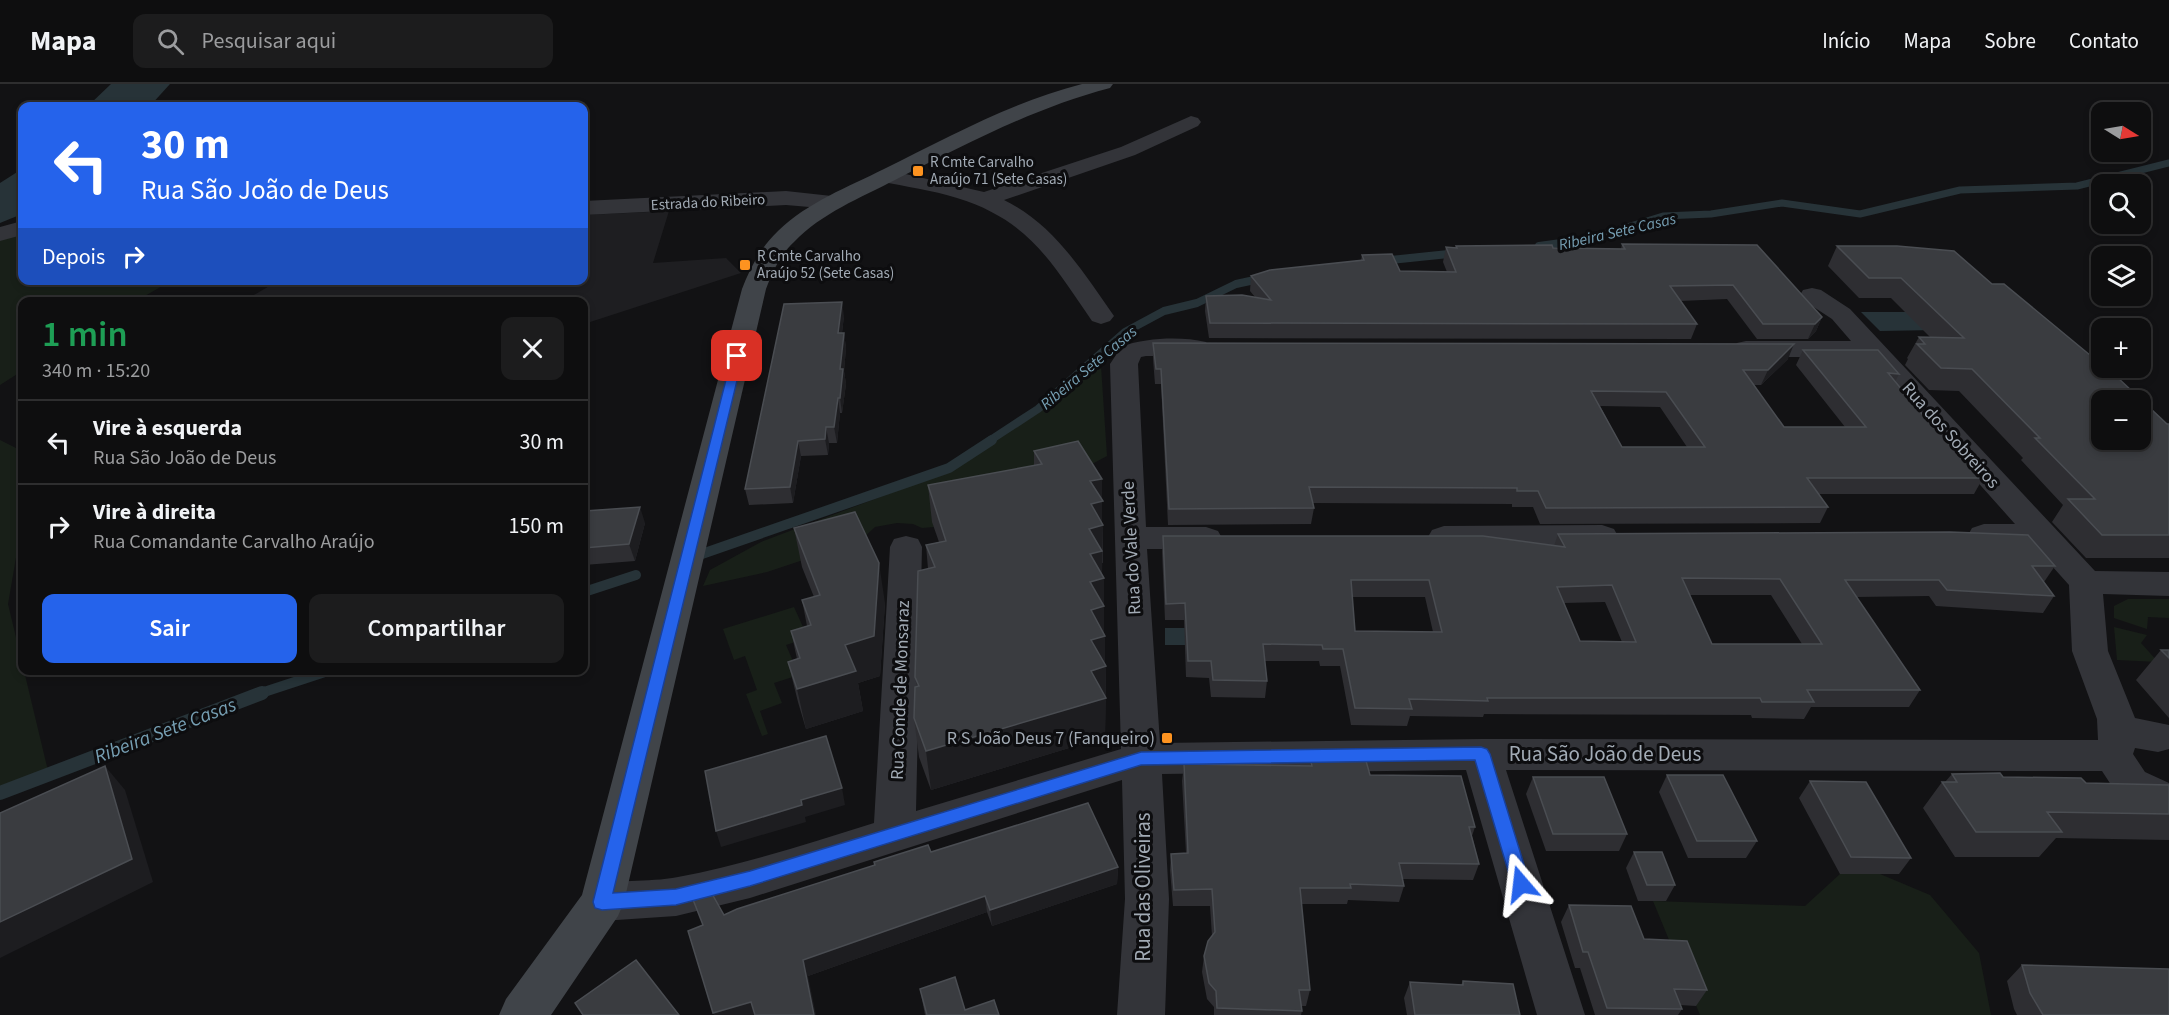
<!DOCTYPE html>
<html lang="pt">
<meta charset="utf-8">
<style>
body{margin:0;font-family:"Source Sans 3",sans-serif;background:#1c1c1d;color:#f1f3f6;height:100vh;display:flex;flex-direction:column;font-size:22px;white-space:nowrap}
*{box-sizing:border-box;margin:0}
p{font-size:20px;color:#9b9c9e}
.icon{flex:none;width:33px;height:33px;fill:none;stroke:currentColor;stroke-width:2;stroke-linecap:round;stroke-linejoin:round}
.map{position:relative;flex:1;overflow:hidden}
.side{position:absolute;left:18px;top:213px;width:570px;height:378px;display:flex;flex-direction:column;background:#0e0e0f;border-radius:12px;box-shadow:0 3px 9px #0003,0 0 0 2px #2e2e2f}
.side>*{flex:none}
.banner{position:absolute;left:18px;top:18px;width:570px;height:183px;border-radius:12px;box-shadow:0 3px 9px #0003,0 0 0 2px #2e2e2f;background:#2563eb;color:#fff;overflow:hidden}
.needle{width:39px;rotate:101deg}
.buttons{position:absolute;left:2091px;top:18px;display:grid;gap:12px}
.buttons a{display:grid;place-items:center;width:60px;height:60px;border-radius:12px;background:#0e0e0f;box-shadow:0 3px 9px #0003,0 0 0 2px #2e2e2f;font-size:30px}
.pin{position:absolute;display:grid;place-items:center;width:51px;height:51px;color:#fff;margin:-26px;border-radius:12px;box-shadow:0 3px 9px #0006}
.me{position:absolute;width:66px;margin:-33px;rotate:343deg;stroke-linejoin:round;filter:drop-shadow(0 0 4px #0008)}
.turn{display:flex;align-items:center;gap:21px;height:126px;padding:0 24px;font-size:27px}
.turn .icon{width:78px;height:78px;stroke-width:2.5}
.turn b{display:block;font-size:42px;line-height:51px}
.then{display:flex;align-items:center;height:57px;padding:0 24px;background:#0003;gap:12px;font-size:22px}
.round{display:grid;place-items:center;flex:none;width:63px;height:63px;border-radius:12px;background:#1c1c1d}
.head{display:flex;align-items:center;justify-content:space-between;height:102px;padding:0 24px}
h1{font-size:36px;font-weight:600;line-height:45px;color:#1e9e55}
.button{display:flex;gap:12px;margin-top:auto;padding:12px 24px}
.button a{flex:1;height:69px;border-radius:12px;background:#2563eb;color:#fff;font-size:24px;font-weight:600;line-height:69px;text-align:center}
.button a+a{background:#1c1c1d;color:#f1f3f6}
ul{padding:0;list-style:none}
li{display:flex;align-items:center;gap:18px;height:84px;padding:0 24px;border-top:2px solid #2e2e2f}
li div{flex:1}
li b{display:block;font-size:22px}
li em{font-style:normal}
header{display:flex;align-items:center;gap:36px;box-sizing:border-box;height:84px;padding:0 30px;background:#0e0e0f;border-bottom:2px solid #2e2e2f}
header strong{font-size:28px}
nav{display:flex;gap:33px;margin-inline-start:auto;font-size:21px}
.search{width:420px;height:54px;background:#1c1c1d;display:flex;align-items:center;gap:15px;box-sizing:border-box;padding:0 21px;border-radius:12px;color:#9b9c9e;font-size:22px}
.map>svg:first-child{display:block}
.built{fill:#1e1e21}
.green{fill:#181f18}
.water{fill:#273338}
.lines{fill:none;stroke-linecap:round;stroke-linejoin:round}
.stream-far3{stroke:#273338;stroke-width:7}
.stream-far2{stroke:#273338;stroke-width:8}
.stream-far1{stroke:#273338;stroke-width:10}
.stream{stroke:#273338;stroke-width:14}
.street{fill:#333439;fill-rule:evenodd}
.secondary{fill:#404449;fill-rule:evenodd}
.wall{fill:#2e2e32;fill-rule:evenodd}
.shaded-wall{fill:#1d1d20}
.building{fill:#3a3c40;stroke:#4a4d52;stroke-width:1.5;fill-rule:evenodd}
.route{fill:#2563eb;stroke:#184099;stroke-width:1.5}
.poi-dot{fill:#fd9320;stroke:#0d0d0f;stroke-width:2}
.labels{text-anchor:middle;stroke-width:6;stroke-linejoin:round;paint-order:stroke}
.far-poi-label{font-size:15px;fill:#a2abb5;stroke:#0d0d0f;text-anchor:start}
.far-street-label{font-size:15px;fill:#a2abb5;stroke:#0d0d0f}
.far-water-label{font-size:16px;font-style:italic;fill:#769fb3;stroke:#0d0d0f}
.street-label{font-size:18px;fill:#a2abb5;stroke:#0d0d0f}
.poi-label{font-size:18px;fill:#a2abb5;stroke:#0d0d0f;text-anchor:end}
.water-label{font-size:20px;font-style:italic;fill:#769fb3;stroke:#0d0d0f}
.near-street-label{font-size:21px;fill:#a2abb5;stroke:#0d0d0f}
</style>
<header>
<strong>Mapa</strong>
<div class="search"><svg class="icon" aria-label="search" viewBox="0 0 24 24"><circle cx="10" cy="10" r="6"/><path d="M15 15l6 6"/></svg>Pesquisar aqui</div>
<nav><a>Início</a><a>Mapa</a><a>Sobre</a><a>Contato</a></nav>
</header>
<div class="map">
<svg width="2169" height="931" viewBox="0 0 2169 931">
<rect width="100%" height="100%" fill="#121214"/>
<polygon class="built" points="669,127 653,179 726,174 741,189 584,240 584,218 242,218 278,197 584,196 584,131"/>
<g class="green">
<polygon points="22,144 22,196 171,197 136,217 22,218 22,287 0,301 0,150"/>
<polygon points="1101,282 1107,372 1092,380 933,438 934,443 922,444 913,440 897,439 875,443 860,457 767,488 703,502 710,486 761,458 949,387"/>
<polygon points="0,356 22,367 22,439 8,520 49,691 0,709"/>
<polygon points="2128,515 2169,515 2169,534 2148,533 2147,545 2114,534 2114,522"/>
<polygon points="794,523 808,554 786,561 799,591 774,599 782,619 760,627 768,650 762,652 746,610 757,606 745,572 734,576 723,545"/>
<polygon points="2114,543 2147,551 2141,559 2158,578 2117,576"/>
<polygon points="1840,790 1880,790 1930,811 1979,869 1991,931 1700,931 1653,817 1805,822"/>
</g>
<g class="water">
<polygon points="111,0 170,0 150,22 88,22"/>
<polygon points="22,85 22,130 0,139 0,99"/>
<polygon points="1861,228 1917,228 1936,246 1880,247"/>
<polygon points="1165,544 1211,544 1213,561 1165,561"/>
</g>
<g class="lines">
<polyline class="stream-far3" points="1578,158 1663,132 1711,130 1782,119 1860,130 1960,106 2077,102 2169,79"/>
<g class="stream-far2">
<polyline points="1539,162 1583,156"/>
<polyline points="1381,177 1458,169"/>
<polyline points="989,357 1038,325 1125,248 1164,227 1197,219 1236,200 1264,194"/>
</g>
<g class="stream-far1">
<polyline points="699,471 949,384 992,356"/>
<polyline points="584,508 636,491"/>
<polyline points="258,610 331,586"/>
</g>
<polyline class="stream" points="0,709 262,609"/>
<g class="street">
<path d="M1191 32 1198 34 1201 38 1198 42 1135 71 1004 116C1054 140 1083 188 1114 232L1110 237 1101 240 1092 237C1052 179 1029 136 957 114 932 106 906 103 880 97L877 92 880 87 888 86 984 108 1121 63Z"/>
<polygon points="786,107 841,113 844,118 841,123 833,125 786,121 584,131 584,117"/>
<polygon points="22,137 22,151 0,157 0,143"/>
<path d="M1812 204 1821 206 1850 225 2095 487 2169 488V512L2103 510 2108 567 2135 634 2169 641V665L2158 668 2135 664 2133 670 2145 688 2169 699V734L2117 710 2102 687 1506 686 1585 931H1537L1466 686 1162 690 1169 815 1165 931H1117L1125 815 1122 696 750 814 676 832 602 837 586 832 580 818 586 804C616 794 647 799 678 793 744 781 809 759 874 739L890 463 894 455 906 452 918 455 922 463 916 727 1121 665 1110 280 1122 262C1147 254 1180 252 1206 258L1210 264 1206 270 1197 272H1146L1141 273 1138 280 1146 443H1206L1218 447 1222 454 1218 461 1206 465H1147L1160 659 1481 655 2098 656 2097 635 2072 567 2069 501 2034 462H1984L1972 458 1968 451 1972 444 1984 440H2015L1866 273H1746L1737 271 1733 265 1737 259 1746 257H1851L1832 235 1803 216 1800 211 1803 206Z"/>
<polygon points="1602,441 1614,445 1618,452 1614,459 1602,463 1444,464 1432,460 1428,453 1432,446 1444,442"/>
</g>
<path class="secondary" d="M1082 0H1113L1110 4C1034 24 966 60 895 96 860 114 822 129 794 158 780 171 773 187 766 205L624 818 618 832 551 931H499L506 915 582 811 742 205C750 184 761 163 778 147 808 118 848 103 884 85 949 53 1012 18 1082 0Z"/>
</g>
<g class="wall">
<polygon points="1622,160 1822,233 1816,247 1808,255 1757,255 1727,215 1680,217 1697,240 1691,255 1209,254 1205,227 1206,212 1255,213 1250,207 1251,192 1361,176 1362,171 1400,187 1447,188 1443,178 1446,163 1456,164 1456,162 1621,165"/>
<polygon points="1837,162 1992,200 2167,340 2169,340 2169,474 2086,474 2052,438 2063,421 2021,376 2023,374 1959,307 1929,306 1905,281 1908,275 1907,274 1919,253 1930,253 1891,214 1859,214 1828,182"/>
<polygon points="844,232 842,249 844,249 846,264 844,287 846,300 842,329 840,329 837,359 829,359 828,371 801,372 793,419 749,421 745,405"/>
<path d="M1153 259 1788 275 1761 301H1754L1784 343H1845L1796 281 1803 266 1899 290 1895 298 1932 342 1983 394 1974 410H1819L1828 423 1820 439 1540 440 1533 423H1512V420L1313 419 1314 424 1311 440 1168 441 1161 300H1155L1153 275ZM1600 322 1660 323 1687 363H1622Z"/>
<polygon points="1034,367 1102,416 1102,440 1103,441 1103,479 1102,479 1102,490 1104,494 1104,549 1105,552 1105,580 1106,582 1105,653 931,706 919,673 914,634 917,603 915,593 928,485 926,461 939,458 932,438 928,401 1034,382"/>
<polygon points="584,432 645,439 635,477 584,481"/>
<polygon points="794,444 885,519 880,592 858,599 863,627 806,645 798,618 788,578 797,575 791,547 807,542 802,516 814,513 802,483"/>
<path d="M1558 450 2055 482 2044 498 2054 512 2043 529 1936 522 1929 512 1856 513 1920 606 1909 623H1811L1804 635 1752 634 1751 631 1484 630 1483 633 1410 632 1407 642 1351 641 1340 582H1320L1319 577H1265L1267 597 1265 614 1211 613 1209 594 1186 593 1184 536H1165L1162 468 1163 452 1554 462ZM1690 511H1771L1802 560H1712ZM1352 513H1425L1433 548 1355 547ZM1605 518 1622 558 1580 557 1564 519Z"/>
<polygon points="2161,566 2169,566 2169,634 2136,596"/>
<polygon points="1311,678 1370,691 1475,743 1472,752 1479,780 1473,796 1402,795 1404,802 1399,818 1348,816 1347,820 1301,820 1310,906 1306,922 1302,922 1302,927 1301,931 1214,931 1214,923 1207,915 1202,888 1204,872 1212,852 1210,822 1173,822 1170,786 1171,770 1186,769 1182,697 1184,680 1310,682"/>
<polygon points="1952,690 2086,699 2169,701 2169,756 2056,754 2039,773 1955,773 1923,724 1942,698 1945,698"/>
<polygon points="1667,691 1757,757 1746,774 1688,774 1659,708"/>
<polygon points="1533,693 1627,750 1619,767 1546,767 1526,710"/>
<polygon points="1810,697 1911,774 1899,790 1840,790 1799,714"/>
<polygon points="931,768 1118,783 1117,800 992,842 987,828 808,892 703,841 724,831"/>
<polygon points="1634,768 1675,801 1666,817 1638,817 1626,784"/>
<polygon points="1569,821 1644,855 1707,906 1696,922 1680,921 1682,925 1678,931 1595,931 1580,884 1575,884 1561,838"/>
<polygon points="2022,881 2169,931 2017,931 2014,925 2007,897"/>
<polygon points="1463,897 1520,931 1407,931 1404,914 1410,898 1461,901"/>
<polygon points="920,905 965,926 999,931 925,931"/>
</g>
<g class="shaded-wall">
<polygon points="842,218 844,232 840,264 838,249"/>
<polygon points="1822,233 1816,247 1808,255 1815,240"/>
<polygon points="844,249 846,264 844,287 846,300 842,329 840,314 840,285"/>
<polygon points="1794,260 1788,275 1761,301 1768,286"/>
<polygon points="838,314 840,329 837,359 834,343"/>
<polygon points="826,343 829,359 828,371 825,355"/>
<polygon points="798,357 801,372 793,419 790,403"/>
<polygon points="1102,395 1102,441 1103,441 1102,495 1104,494 1104,552 1105,552 1105,583 1106,582 1105,653 931,706 926,667 1089,483 1090,397"/>
<polygon points="640,423 645,439 635,477 629,460"/>
<polygon points="879,479 885,519 880,592 858,599 863,627 806,645 797,605 845,561"/>
<polygon points="105,682 125,706 153,798 0,874 0,838"/>
<polygon points="842,704 845,721 805,733 806,738 721,763 716,747 801,716"/>
<polygon points="1118,783 1117,800 992,842 990,826"/>
<polygon points="985,812 987,828 808,892 816,931 814,931 803,876"/>
<polygon points="751,918 756,931 714,931 713,929"/>
</g>
<g class="building">
<polygon points="1622,160 1757,161 1822,233 1815,240 1763,240 1733,201 1670,202 1697,240 1210,239 1206,212 1242,211 1271,216 1251,192 1270,186 1364,176 1362,171 1392,170 1400,187 1456,188 1446,163 1457,164 1456,162 1552,161 1553,164 1625,165"/>
<path d="M1837 162H1897L1954 167 1992 200H2004L2102 281V284H2105L2116 292 2167 340H2169V451H2102L2068 415H2095L2035 354H2040L1972 285 1941 284 1917 260H1925L1919 253 1964 254 1901 194H1869ZM2102 316H2140V356H2102Z"/>
<polygon points="842,218 838,249 844,249 840,285 843,285 840,314 838,314 834,343 826,343 825,355 798,357 790,403 745,405 784,220"/>
<path d="M1153 259 1794 260 1768 286H1743L1784 343H1866L1803 266H1878L1899 290 1888 289 1932 342H1936L1983 394H1807L1828 423 1546 424 1538 407H1517V404L1309 403 1314 424 1169 425 1161 285H1156ZM1591 307 1666 308 1705 363H1622Z"/>
<polygon points="1078,357 1102,395 1090,397 1103,417 1091,420 1103,441 1089,445 1102,467 1090,470 1104,494 1090,498 1104,522 1091,526 1105,552 1091,556 1106,582 1091,587 1106,614 926,667 914,634 915,603 919,602 915,593 918,487 935,483 926,461 946,457 928,401 1042,380 1034,367"/>
<polygon points="640,423 629,460 584,464 584,432 585,427"/>
<polygon points="855,428 879,479 874,552 845,561 856,587 797,605 788,578 800,574 791,547 811,541 802,516 820,511 794,444"/>
<path d="M1950 448 2028 451 2055 482H2032L2054 512 1947 506 1939 496H1845L1920 606H1807L1814 618H1762L1760 614H1487L1488 617 1409 615 1412 625 1355 624 1343 565H1323L1322 561 1263 560 1267 597 1213 596 1211 577H1188L1185 519 1166 520 1163 452H1483L1565 463 1558 450ZM1682 494 1780 495 1822 560H1712ZM1351 496H1429L1442 548 1355 547ZM1612 501 1636 558 1580 557 1557 503Z"/>
<polygon points="2161,566 2169,566 2169,574"/>
<polygon points="826,652 842,704 801,716 802,721 716,747 705,687"/>
<polygon points="1366,677 1370,691 1461,692 1475,743 1469,743 1479,780 1399,779 1404,802 1350,800 1351,804 1300,804 1310,906 1299,906 1302,927 1217,924 1216,907 1209,899 1204,872 1208,857 1215,848 1212,805 1174,806 1171,770 1188,769 1184,680 1312,682 1311,678"/>
<polygon points="105,682 132,775 0,838 0,729"/>
<polygon points="2000,689 2003,693 2081,694 2086,699 2169,701 2169,730 2047,728 2062,748 1976,748 1942,698 1957,698 1952,690"/>
<polygon points="1667,691 1723,691 1757,757 1697,757"/>
<polygon points="1533,693 1604,693 1627,750 1553,750"/>
<polygon points="1810,697 1866,698 1911,774 1851,773"/>
<polygon points="1088,719 1118,783 990,826 985,812 803,876 814,931 755,931 751,918 713,929 688,847 703,841 692,813 711,808 724,831 737,825 875,781 874,778 928,761 931,768"/>
<polygon points="1634,768 1662,768 1675,801 1647,801"/>
<polygon points="1569,821 1631,822 1644,855 1687,857 1707,906 1674,905 1682,925 1607,924 1588,868 1583,868"/>
<polygon points="636,876 679,931 583,931 575,919"/>
<polygon points="2022,881 2169,885 2169,931 2043,931 2030,909"/>
<polygon points="955,893 965,926 994,916 999,931 927,931 920,905"/>
<polygon points="1463,897 1513,900 1520,931 1415,931 1410,898 1463,901"/>
</g>
<polygon class="route" points="737,269 743,272 613,809 676,805 750,787 1141,668 1481,663 1487,665 1490,670 1530,800 1528,806 1521,808 1515,806 1512,800 1475,676 1141,681 750,802 676,821 602,826 595,824 593,818 732,272"/>
<g class="poi-dot">
<rect x="912" y="81" width="12" height="12" rx="3"/>
<rect x="739" y="175" width="12" height="12" rx="3"/>
<rect x="1161" y="648" width="12" height="12" rx="3"/>
</g>
<g class="labels">
<g class="far-poi-label">
<text x="930" y="83">R Cmte Carvalho<tspan x="930" dy="17">Araújo 71 (Sete Casas)</tspan></text>
<text x="757" y="177">R Cmte Carvalho<tspan x="757" dy="17">Araújo 52 (Sete Casas)</tspan></text>
</g>
<g class="far-street-label">
<text transform="translate(708 118) rotate(-3)" y="5">Estrada do Ribeiro</text>
</g>
<g class="far-water-label">
<text transform="translate(1617 147) rotate(-13)" y="6">Ribeira Sete Casas</text>
<text transform="translate(1088 283) rotate(-40)" y="6">Ribeira Sete Casas</text>
</g>
<g class="street-label">
<text transform="translate(1951 351) rotate(48)" y="6">Rua dos Sobreiros</text>
<text transform="translate(1131 464) rotate(-93)" y="6">Rua do Vale Verde</text>
<text transform="translate(900 606) rotate(-88)" y="6">Rua Conde de Monsaraz</text>
</g>
<g class="poi-label">
<text x="1155" y="660">R S João Deus 7 (Fanqueiro)</text>
</g>
<g class="water-label">
<text transform="translate(165 646) rotate(-21)" y="7">Ribeira Sete Casas</text>
</g>
<g class="near-street-label">
<text x="1605" y="677">Rua São João de Deus</text>
<text transform="translate(1143 803) rotate(-90)" y="7">Rua das Oliveiras</text>
</g>
</g>
</svg>
<div class="buttons">
<a><svg class="needle" viewBox="-14 -14 28 28"><path d="M0-13l5 13h-10z" fill="#e53935"/><path d="M0 13l5-13h-10z" fill="#9b9c9e"/></svg></a>
<a><svg class="icon" aria-label="search" viewBox="0 0 24 24"><circle cx="10" cy="10" r="6"/><path d="M15 15l6 6"/></svg></a>
<a><svg class="icon" aria-label="layers" viewBox="0 0 24 24"><path d="M12 4l9 5-9 5-9-5zM3 14l9 5 9-5"/></svg></a>
<a>+</a>
<a>−</a>
</div>
<div class="pin" style="left:737px;top:272px;background:#d93025"><svg class="icon" aria-label="arrive" viewBox="0 0 24 24"><path d="M6 21V4h12l-3 4 3 4H6"/></svg></div>
<svg class="me" style="left:1521px;top:800px" viewBox="-20 -20 40 40"><path d="M0-17L14 15 0 8-14 15z" fill="#2563eb" stroke="#fff" stroke-width="4"/></svg>
<div class="banner">
<div class="turn"><svg class="icon" aria-label="left" viewBox="0 0 24 24"><path d="M17 20v-9H6M10 6l-5 5 5 5"/></svg><div><b>30 m</b>Rua São João de Deus</div></div>
<div class="then">Depois<svg class="icon" aria-label="right" viewBox="0 0 24 24"><path d="M7 20v-9h11M14 6l5 5-5 5"/></svg></div>
</div>
<section class="side">
<div class="head"><div><h1>1 min</h1><p>340 m · 15:20</p></div><a class="round"><svg class="icon" aria-label="close" viewBox="0 0 24 24"><path d="M6 6l12 12M18 6L6 18"/></svg></a></div>
<ul>
<li><svg class="icon" aria-label="left" viewBox="0 0 24 24"><path d="M17 20v-9H6M10 6l-5 5 5 5"/></svg><div><b>Vire à esquerda</b><p>Rua São João de Deus</p></div><em>30 m</em></li>
<li><svg class="icon" aria-label="right" viewBox="0 0 24 24"><path d="M7 20v-9h11M14 6l5 5-5 5"/></svg><div><b>Vire à direita</b><p>Rua Comandante Carvalho Araújo</p></div><em>150 m</em></li>
</ul>
<div class="button"><a>Sair</a><a>Compartilhar</a></div>
</section>
</div>
